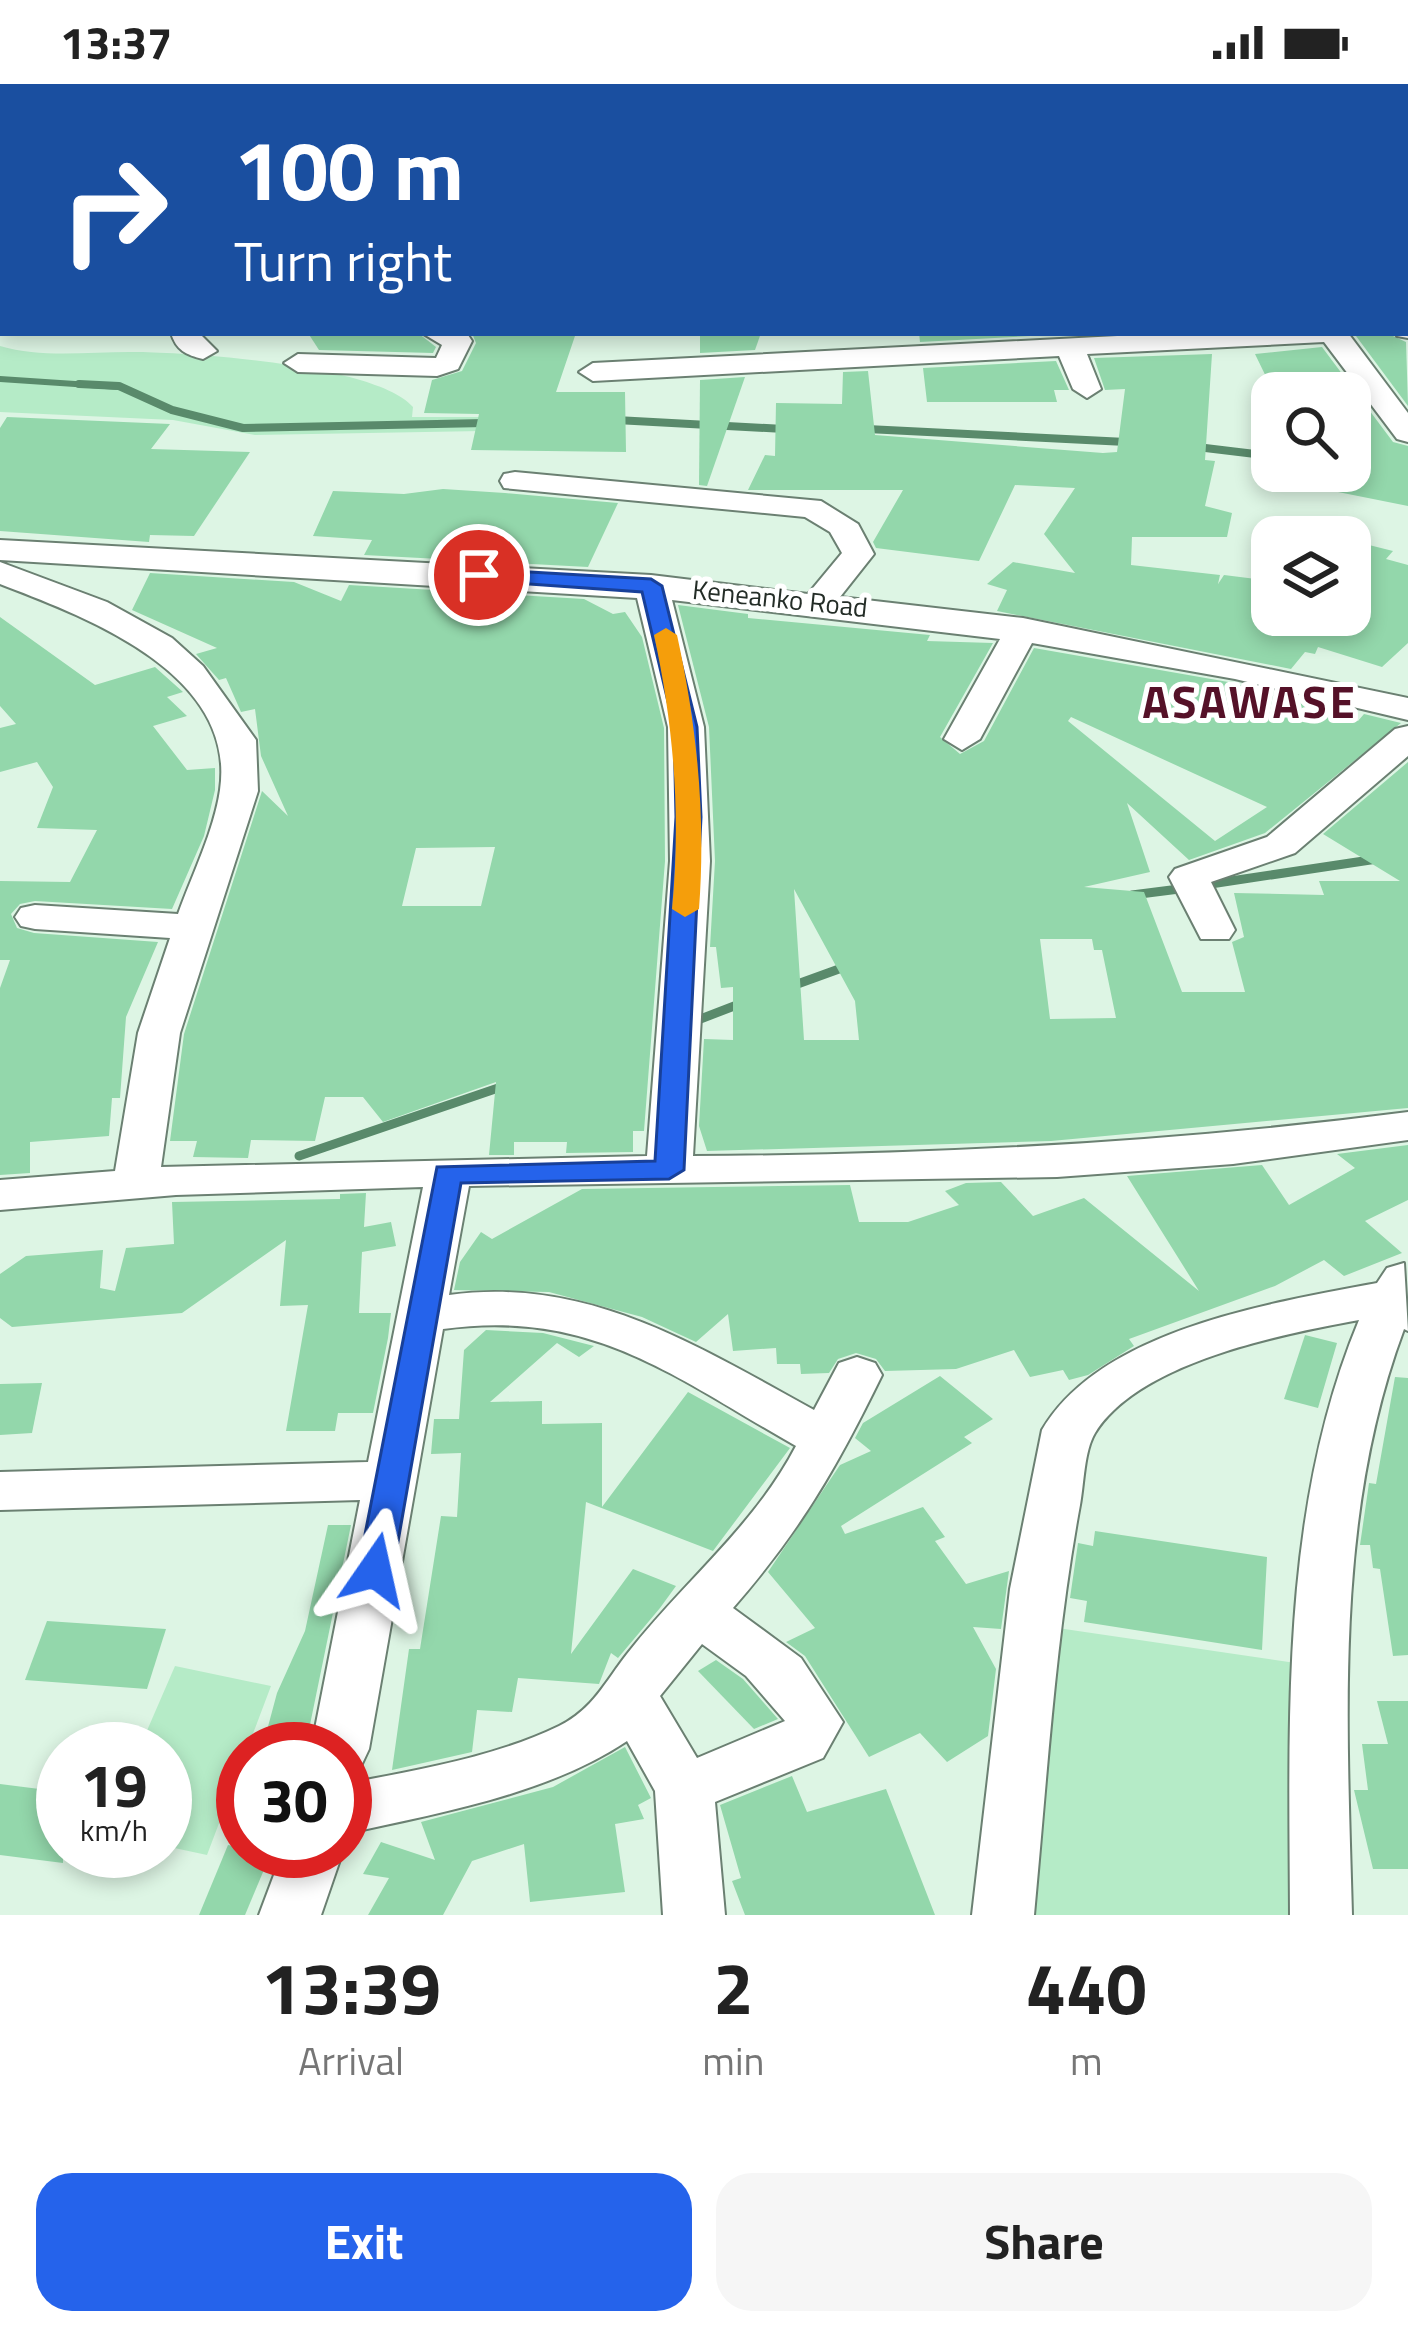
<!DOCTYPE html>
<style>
body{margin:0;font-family:"Titillium Web",sans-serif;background:#f6f6f6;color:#222;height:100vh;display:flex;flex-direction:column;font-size:45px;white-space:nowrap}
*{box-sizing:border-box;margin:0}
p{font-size:39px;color:#767676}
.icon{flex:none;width:66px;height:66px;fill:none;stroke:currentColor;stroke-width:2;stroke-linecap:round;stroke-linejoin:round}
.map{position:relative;height:1831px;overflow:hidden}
.details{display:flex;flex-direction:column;background:#fff;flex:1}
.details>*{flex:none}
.top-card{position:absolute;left:0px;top:0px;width:1410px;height:252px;box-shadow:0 6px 18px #0003;background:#1a4fa0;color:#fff;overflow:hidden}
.fabs{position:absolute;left:1251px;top:288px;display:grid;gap:24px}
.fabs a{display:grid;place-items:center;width:120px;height:120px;border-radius:24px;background:#fff;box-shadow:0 6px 18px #0003;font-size:60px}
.speed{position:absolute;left:36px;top:1638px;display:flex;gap:24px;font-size:60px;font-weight:700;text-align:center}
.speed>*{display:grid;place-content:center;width:156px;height:156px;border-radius:50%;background:#fff;box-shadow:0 6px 18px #0003;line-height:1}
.speed small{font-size:30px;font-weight:400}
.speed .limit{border:18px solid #d22;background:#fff;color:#111}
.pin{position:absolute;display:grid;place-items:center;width:102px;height:102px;color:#fff;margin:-51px;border:6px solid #fff;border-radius:50%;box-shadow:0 3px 12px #0007}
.me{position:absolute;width:132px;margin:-66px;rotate:11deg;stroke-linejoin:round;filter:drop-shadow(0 0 9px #0008)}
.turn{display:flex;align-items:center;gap:42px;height:252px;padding:0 36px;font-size:54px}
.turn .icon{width:156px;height:156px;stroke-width:2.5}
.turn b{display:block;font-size:84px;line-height:102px}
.eta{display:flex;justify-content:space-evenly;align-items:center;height:204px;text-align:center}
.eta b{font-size:72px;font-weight:700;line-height:84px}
.primary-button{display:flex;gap:24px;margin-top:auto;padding:24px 36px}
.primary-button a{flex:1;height:138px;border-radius:36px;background:#2563eb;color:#fff;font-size:48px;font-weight:700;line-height:138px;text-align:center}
.primary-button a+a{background:#f6f6f6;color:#222}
.status{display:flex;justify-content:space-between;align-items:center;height:84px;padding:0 60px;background:#fff;direction:ltr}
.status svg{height:33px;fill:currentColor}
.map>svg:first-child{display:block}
.green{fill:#b5ebc7}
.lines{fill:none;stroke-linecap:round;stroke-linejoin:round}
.stream-far2{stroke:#598a6b;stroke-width:6}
.stream-far1{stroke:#598a6b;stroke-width:8}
.stream{stroke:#598a6b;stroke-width:9}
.building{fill:#93d7ab;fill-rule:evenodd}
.minor-casing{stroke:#6b8072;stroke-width:4}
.major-casing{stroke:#fff;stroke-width:4}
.minor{fill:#fff;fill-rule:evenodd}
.major{fill:#7dc5a0;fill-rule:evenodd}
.route{fill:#2563eb;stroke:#184099;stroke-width:3}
.slow{fill:#f59e0b}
.labels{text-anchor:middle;stroke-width:10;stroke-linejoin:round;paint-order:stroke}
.far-street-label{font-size:27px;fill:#242d27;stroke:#fff}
.district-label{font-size:45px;font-weight:bold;letter-spacing:3px;fill:#551128;stroke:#fff}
</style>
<div class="status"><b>13:37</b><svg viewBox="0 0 49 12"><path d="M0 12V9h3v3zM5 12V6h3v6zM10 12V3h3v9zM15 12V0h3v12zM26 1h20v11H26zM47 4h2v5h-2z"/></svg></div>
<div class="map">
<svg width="1408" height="1831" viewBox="0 0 1408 1831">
<rect width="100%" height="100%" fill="#ddf5e4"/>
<g class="green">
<path d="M0 262C44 275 93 267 138 268 196 269 377 281 413 323L412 333H498L537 346 255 351 173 336 0 328Z"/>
<polygon points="1044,1542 1316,1582 1312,1831 1008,1831"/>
<polygon points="175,1582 271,1602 207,1771 165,1762 165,1665 139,1665"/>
</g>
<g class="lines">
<polyline class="stream-far2" points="0,295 120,303"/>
<g class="stream-far1">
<polyline points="79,300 119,302 172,326 243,344 485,339"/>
<polyline points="616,336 784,345"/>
<polyline points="867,345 1126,358"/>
<polyline points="1197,363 1272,372"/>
</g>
<g class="stream">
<polyline points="1204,801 1377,775"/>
<polyline points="1132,811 1187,804"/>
<polyline points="792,902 850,881"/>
<polyline points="690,939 742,919"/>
<polyline points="299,1072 504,1002"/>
</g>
</g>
<g class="building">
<polygon points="308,249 418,249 436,263 433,269 319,266"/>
<polygon points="472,249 576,249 556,308 625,308 626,368 471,366 479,330 424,329 432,296 462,287 476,259"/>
<polygon points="700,249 761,249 755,266 700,269"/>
<polygon points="919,249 1088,249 920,258"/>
<polygon points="1356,252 1393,252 1406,258 1408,322"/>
<polygon points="1322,263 1393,358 1408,362 1408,422 1333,407 1350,387 1350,309 1274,309 1255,270"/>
<polygon points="1212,270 1205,376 1215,377 1205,422 1232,429 1227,453 1132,453 1131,481 1220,491 1218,500 1224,491 1272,497 1272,531 1350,531 1350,471 1361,459 1393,467 1386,475 1408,481 1408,559 1382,583 1318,563 1315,570 1305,568 1291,585 997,527 1007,506 987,500 1013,478 1075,489 1044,450 1075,404 1015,401 979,477 876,464 873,458 903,406 748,406 765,371 775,372 776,319 842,320 843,288 868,287 875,351 1103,369 1117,368 1125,305 1105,306 1094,274"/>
<polygon points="1056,277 1069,306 1054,306 1057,318 927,318 923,284"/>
<polygon points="745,293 707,402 699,401 700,296"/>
<polygon points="7,333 170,340 151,365 250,368 194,452 150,451 149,458 0,447 0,344"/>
<polygon points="443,405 505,409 618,419 588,483 364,471 372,456 313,452 333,407 404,410"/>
<path d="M150 489 294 498 341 517 349 501 584 515 613 530 625 528 642 553 664 644 665 777 644 1047H633V1068L566 1069 567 1058H514V1071H489L496 998 383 1038 363 1013H325L315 1057 251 1056 248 1074 193 1073 197 1057H170L184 950 262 707 288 732 261 672 255 625 241 628 226 594 219 596 196 570 217 564 132 526ZM495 763 481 822H402L416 764Z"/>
<path d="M678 521 748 530V534L930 551 927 557 993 559 940 653 960 670 984 657 1034 564 1234 599 1358 637 1364 630 1401 639 1265 749 1189 776 1127 719 1150 788 1084 803 1144 808 1182 908H1245L1232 858 1244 853 1234 809 1324 811 1319 797H1400L1323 750 1408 678V1024L1051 1057 707 1067 699 1042 704 955 733 956V903L721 904 716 863H710L715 777 709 643ZM1071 633 1267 723 1215 757 1068 637ZM794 805 855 917 859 956H804ZM1040 855H1092L1094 866H1102L1116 934 1050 935Z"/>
<polygon points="0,533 95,601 155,583 183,608 167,613 187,632 153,642 187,686 215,684 215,706 204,752 172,825 35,817 20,820 11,830 17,844 34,849 158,858 126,933 120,1014 112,1014 109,1052 30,1058 30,1089 0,1091 0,904 10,876 0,876 0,797 70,798 97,746 37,744 53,703 37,678 0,688 0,644 16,640 0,622"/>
<polygon points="1408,1061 1408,1116 1365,1137 1402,1169 1344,1192 1324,1176 1275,1202 1129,1255 1134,1262 1088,1291 1069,1296 1063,1286 1030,1293 1014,1266 956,1285 885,1287 876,1275 856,1269 838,1275 829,1289 801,1290 800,1280 777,1280 776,1264 733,1267 728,1230 696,1258 642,1233 549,1208 454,1206 460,1178 481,1148 492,1155 582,1105 850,1101 859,1138 908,1138 959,1121 945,1107 966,1099 1001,1098 1033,1132 1084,1114 1199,1207 1127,1092 1262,1081 1289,1121 1355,1084 1337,1070"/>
<polygon points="366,1109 364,1143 391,1138 396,1162 362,1168 359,1229 391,1229 388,1254 373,1329 338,1329 335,1347 286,1347 308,1221 280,1222 286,1156 182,1229 12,1243 0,1234 0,1190 26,1172 103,1166 100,1204 115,1207 126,1164 174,1160 172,1118 340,1115 340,1110"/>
<polygon points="486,1246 543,1249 594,1262 579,1273 557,1259 490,1318 542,1317 542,1340 602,1339 602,1423 688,1308 790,1364 713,1467 586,1418 571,1570 633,1485 676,1502 660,1524 618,1574 611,1569 599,1600 518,1594 512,1628 477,1626 472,1668 392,1686 409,1565 420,1565 441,1432 457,1433 461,1369 431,1370 434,1335 459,1335 464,1266"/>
<polygon points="1305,1251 1337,1259 1318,1324 1284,1315"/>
<polygon points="940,1292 993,1335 964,1353 972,1359 841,1442 845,1450 923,1423 945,1453 935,1457 966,1500 1009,1487 1001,1545 973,1543 996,1585 988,1652 947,1678 920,1649 869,1673 805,1572 786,1558 815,1544 768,1488 840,1381 871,1367 855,1354 863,1339"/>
<polygon points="1395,1293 1408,1294 1408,1571 1393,1572 1380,1485 1373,1484 1370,1461 1360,1461 1369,1399 1376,1400"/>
<polygon points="42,1299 32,1349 0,1351 0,1300"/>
<polygon points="328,1441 351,1441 305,1665 262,1665 277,1609 305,1547"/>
<polygon points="1095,1447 1267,1473 1262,1566 1084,1538 1087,1517 1070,1514 1078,1459 1093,1462"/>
<polygon points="47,1537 166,1545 147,1605 25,1596"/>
<polygon points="716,1576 743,1595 778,1635 754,1645 698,1587"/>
<polygon points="1377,1617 1408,1617 1408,1785 1373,1785 1354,1706 1368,1706 1362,1660 1388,1660"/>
<polygon points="625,1663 651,1714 638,1721 644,1735 615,1740 625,1808 530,1818 524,1760 472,1777 443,1831 368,1831 389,1794 363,1790 381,1758 435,1776 421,1738 553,1703"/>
<polygon points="792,1692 807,1728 886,1705 935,1831 745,1831 732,1797 741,1794 720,1721"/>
<polygon points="0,1700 63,1708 63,1779 0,1771"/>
<polygon points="228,1761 271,1769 245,1831 199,1831"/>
</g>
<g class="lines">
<defs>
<g id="minor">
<rect x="851" y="0" width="22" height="3"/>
<rect x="1245" y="0" width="22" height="3"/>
<rect x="1407" y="16" width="1" height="14"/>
<polygon points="1407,238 1408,254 1397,252 1407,249"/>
<path d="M171 249H199L217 267 203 275C186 271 176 266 171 249Z"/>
<polygon points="422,249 468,251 472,257 458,285 437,292 298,288 284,279 298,270 436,274 442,261"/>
<polygon points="1175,249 1348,249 1408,329 1408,358 1397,355 1324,258 1087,270 1101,305 1087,314 1073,305 1059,272 593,297 579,288 593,279"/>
<path d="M515 388 821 417 858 440 874 470 840 513 1023 534 1408 614V636L1235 595 1032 559 980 655 962 666 944 655 1000 555 672 516 704 643 710 777 693 1072C933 1071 1170 1059 1408 1028V1056L1233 1080 1057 1093 469 1102 449 1211C588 1192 697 1262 814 1326L839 1279 857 1273 875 1279 882 1291C837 1383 801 1446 733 1524L801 1574 843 1638 823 1674 715 1718 725 1831H663L655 1707 627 1657C546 1711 438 1729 345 1750V1700C416 1686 493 1674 559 1642 593 1625 605 1598 627 1570 682 1499 754 1443 796 1362 674 1293 592 1224 443 1245L369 1665 361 1682 345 1687V1665H311L360 1416 0 1426V1388L368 1378 423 1103 176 1111 0 1126V1096L115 1087 138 949 170 854 35 845 21 842 15 833 21 824 35 821 178 830C192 791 214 747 220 706 237 589 86 533 0 500V478L107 518 172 554 203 582 256 656 258 707 180 949 161 1083 647 1072 670 777 668 643 637 514 0 476V456L651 491 808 510 842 469 830 448 805 433 504 404 500 397 504 390ZM702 1560 746 1592 785 1637 697 1674 660 1612Z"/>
<polygon points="1408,642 1408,672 1295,769 1211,798 1235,846 1229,855 1201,855 1169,793 1175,785 1267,753 1395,645"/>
<path d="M1404 1179 1408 1247 1404 1245C1334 1432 1347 1636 1352 1831H1290C1289 1632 1281 1423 1359 1236 1282 1250 1139 1278 1095 1349 1084 1367 1084 1400 1080 1421 1055 1556 1047 1694 1034 1831H972L1010 1505 1042 1346C1101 1245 1272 1219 1377 1199L1387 1184Z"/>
<polygon points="283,1767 343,1767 321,1831 259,1831"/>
</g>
<g id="major">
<rect x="1407" y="72" width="1" height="18"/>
<rect x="0" y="193" width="3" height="20"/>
</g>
</defs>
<use href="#minor" class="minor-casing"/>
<use href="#major" class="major-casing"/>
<use href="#minor" class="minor"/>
<use href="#major" class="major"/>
</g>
<polygon class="route" points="479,485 651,495 662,502 697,643 701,733 684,1086 669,1095 461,1099 393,1486 388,1495 363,1495 358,1486 437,1083 655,1077 676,733 674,643 642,508 471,496 468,491"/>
<path class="slow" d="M666 544 677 551C697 642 706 732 699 825L685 833 672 825C681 732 674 643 654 551Z"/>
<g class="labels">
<g class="far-street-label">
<text transform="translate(780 515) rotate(6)" y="9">Keneanko Road</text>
</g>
<g class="district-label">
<text x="1250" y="634">ASAWASE</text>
</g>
</g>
</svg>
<div class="fabs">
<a><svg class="icon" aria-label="search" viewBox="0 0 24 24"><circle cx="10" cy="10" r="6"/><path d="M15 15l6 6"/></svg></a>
<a><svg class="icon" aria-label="layers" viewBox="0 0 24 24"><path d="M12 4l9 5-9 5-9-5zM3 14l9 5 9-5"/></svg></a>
</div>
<div class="speed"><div>19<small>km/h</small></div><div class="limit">30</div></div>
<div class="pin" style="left:479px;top:491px;background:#d93025"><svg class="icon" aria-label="arrive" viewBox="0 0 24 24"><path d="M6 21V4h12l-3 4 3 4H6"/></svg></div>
<svg class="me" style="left:375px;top:1486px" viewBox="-20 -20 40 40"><path d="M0-17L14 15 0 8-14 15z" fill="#2563eb" stroke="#fff" stroke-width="4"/></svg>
<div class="top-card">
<div class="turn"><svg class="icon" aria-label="right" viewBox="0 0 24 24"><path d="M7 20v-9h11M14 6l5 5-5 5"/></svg><div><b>100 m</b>Turn right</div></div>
</div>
</div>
<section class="details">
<div class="eta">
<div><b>13:39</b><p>Arrival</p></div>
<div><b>2</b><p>min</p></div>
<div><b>440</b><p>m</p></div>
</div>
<div class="primary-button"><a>Exit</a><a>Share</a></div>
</section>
